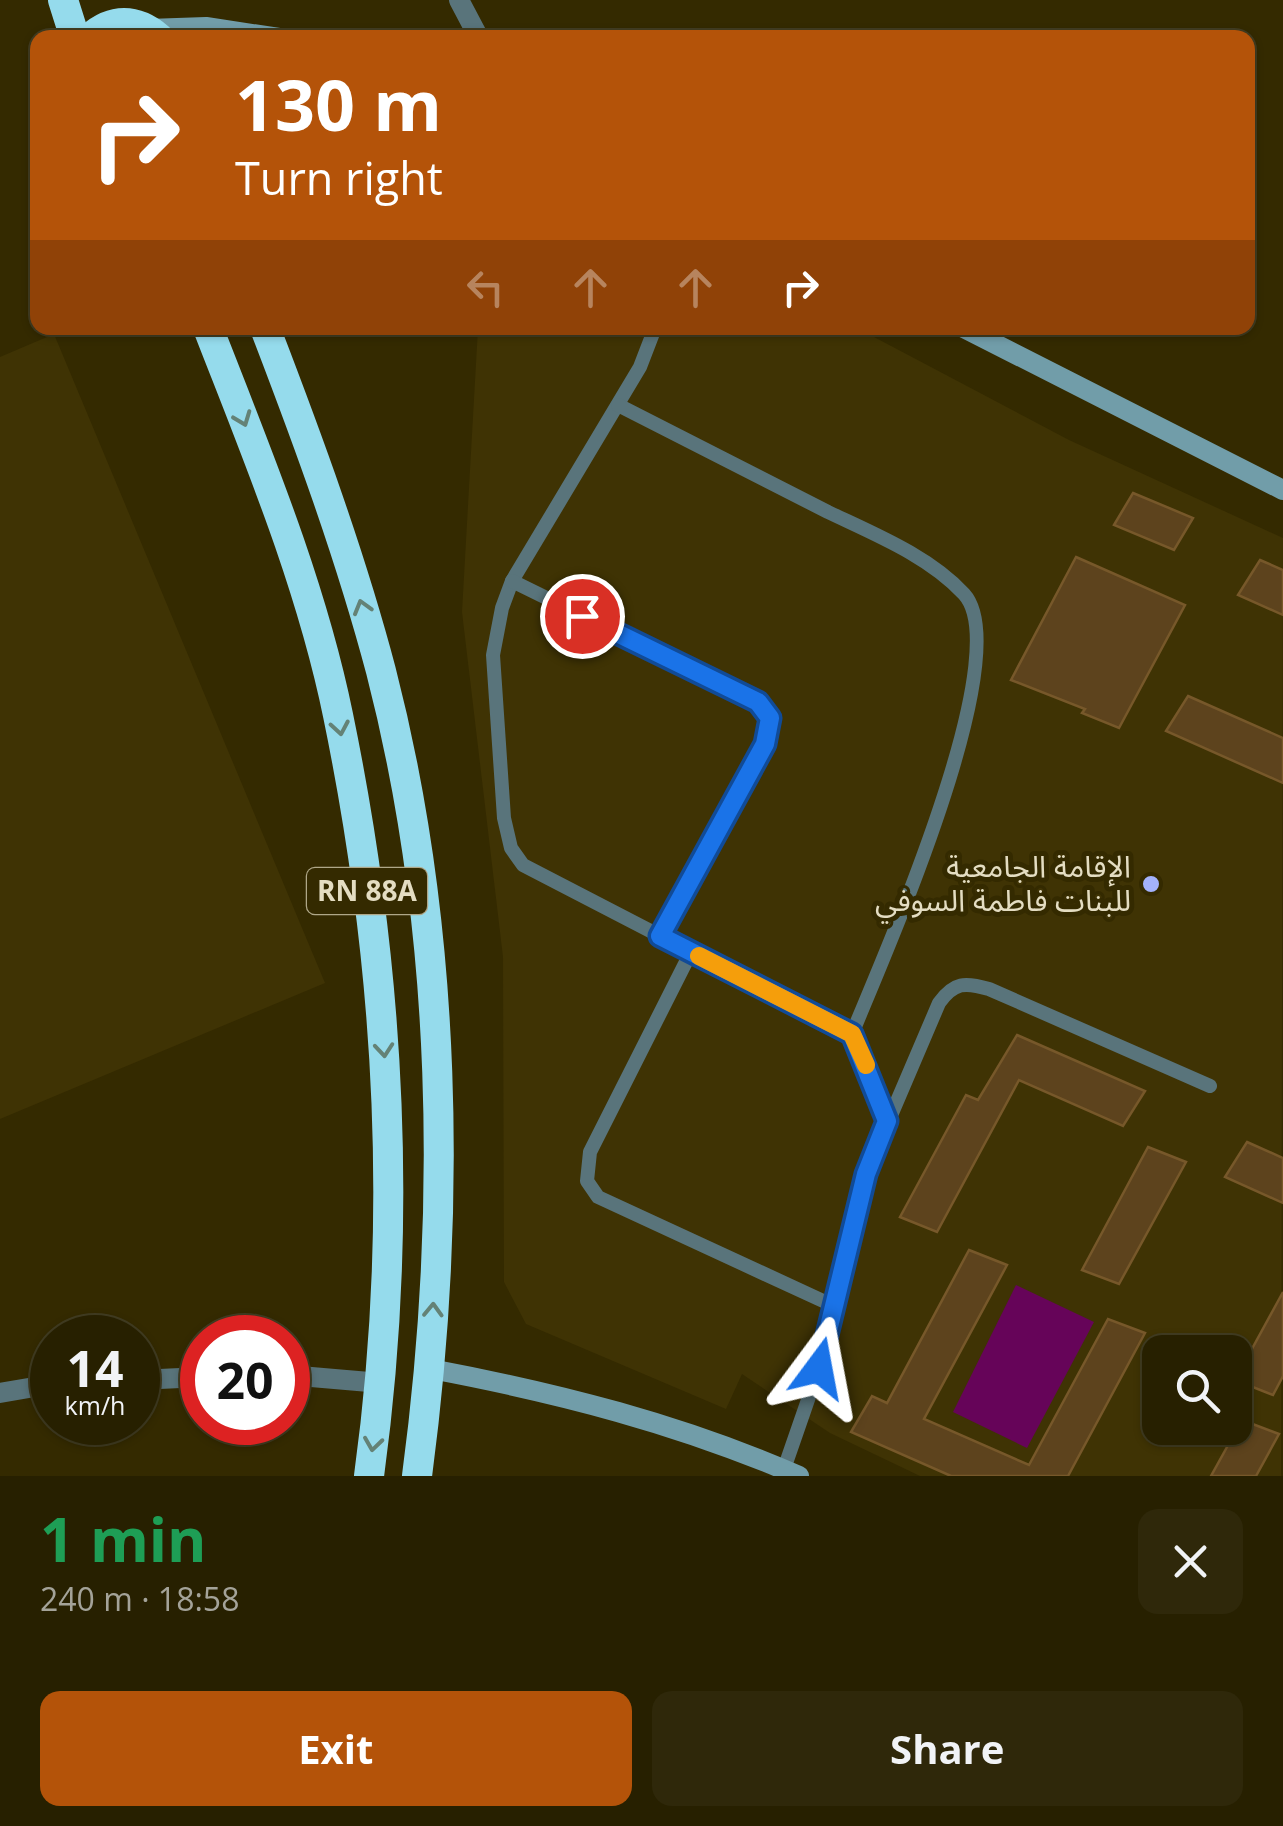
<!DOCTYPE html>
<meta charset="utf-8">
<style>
body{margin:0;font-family:"Open Sans","Noto Sans Arabic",sans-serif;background:#2f280a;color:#f1f3f6;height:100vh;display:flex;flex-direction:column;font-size:38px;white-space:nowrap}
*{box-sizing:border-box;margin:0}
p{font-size:32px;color:#a4a399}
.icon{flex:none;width:55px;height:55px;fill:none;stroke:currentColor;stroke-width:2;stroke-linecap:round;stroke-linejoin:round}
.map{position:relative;height:1476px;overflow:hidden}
.details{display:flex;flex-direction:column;background:#272000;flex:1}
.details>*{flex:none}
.hud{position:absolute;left:30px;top:30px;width:1225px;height:305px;border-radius:20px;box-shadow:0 2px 8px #0004,0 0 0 2px #433e22;background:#b45309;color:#fff;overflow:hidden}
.buttons{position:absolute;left:1142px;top:1335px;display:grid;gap:20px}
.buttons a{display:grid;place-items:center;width:110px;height:110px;border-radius:20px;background:#272000;box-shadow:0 2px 8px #0004,0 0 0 2px #433e22;font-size:50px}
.speed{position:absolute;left:30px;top:1315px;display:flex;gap:20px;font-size:50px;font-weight:700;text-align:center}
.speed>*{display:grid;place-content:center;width:130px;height:130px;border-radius:50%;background:#272000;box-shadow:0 2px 8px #0004,0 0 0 2px #433e22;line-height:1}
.speed small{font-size:25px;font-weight:400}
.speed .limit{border:15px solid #d22;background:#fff;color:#111}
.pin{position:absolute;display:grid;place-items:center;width:85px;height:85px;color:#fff;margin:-42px;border:5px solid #fff;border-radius:50%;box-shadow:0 2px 10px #0007}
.me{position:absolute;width:110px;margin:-55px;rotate:13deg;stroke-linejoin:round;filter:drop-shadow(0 0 8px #0008)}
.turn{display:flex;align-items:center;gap:35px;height:210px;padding:0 40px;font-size:45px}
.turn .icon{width:130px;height:130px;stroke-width:2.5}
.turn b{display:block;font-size:70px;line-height:85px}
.lanes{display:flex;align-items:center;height:95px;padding:0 40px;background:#0003;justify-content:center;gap:50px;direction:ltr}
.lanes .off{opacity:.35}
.round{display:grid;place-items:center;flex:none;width:105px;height:105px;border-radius:20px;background:#2f280a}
.summary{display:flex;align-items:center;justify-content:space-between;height:170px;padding:0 40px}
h1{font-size:60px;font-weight:700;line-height:75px;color:#1e9e55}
.primary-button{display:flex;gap:20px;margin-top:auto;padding:20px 40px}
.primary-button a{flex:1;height:115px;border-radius:20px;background:#b45309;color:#fff;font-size:40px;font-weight:700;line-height:115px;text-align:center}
.primary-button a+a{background:#2f280a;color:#f1f3f6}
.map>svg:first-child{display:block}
.built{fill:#3f3304;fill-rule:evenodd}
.green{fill:#660459}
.building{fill:#5d431d;stroke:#77582a;stroke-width:2.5}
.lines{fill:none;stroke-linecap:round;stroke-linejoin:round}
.lane{stroke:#59747b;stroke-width:14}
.street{stroke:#59747b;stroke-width:20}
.secondary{stroke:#719da9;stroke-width:20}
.highway{stroke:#95dbec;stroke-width:30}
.oneway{stroke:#648276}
.route-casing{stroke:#114b97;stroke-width:25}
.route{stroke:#1a73e8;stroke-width:18}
.slow{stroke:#f59e0b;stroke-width:18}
.poi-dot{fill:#a3b2fc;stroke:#342a00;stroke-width:4}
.labels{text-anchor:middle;stroke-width:10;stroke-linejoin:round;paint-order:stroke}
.shield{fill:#342a00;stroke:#afa788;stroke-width:2.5}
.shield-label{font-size:28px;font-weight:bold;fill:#e4ddc2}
.poi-label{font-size:30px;fill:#e4ddc2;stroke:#342a00;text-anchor:end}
</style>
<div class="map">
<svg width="1283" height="1476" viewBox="0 0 1283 1476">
<rect width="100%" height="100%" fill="#342a00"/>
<g class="built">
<path d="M478 328H857L1069 440 1283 538 1281 1476H920L830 1433 742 1374 726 1409 526 1324 504 1282 503 957 462 612ZM1160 1352H1235V1428H1160Z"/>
<polygon points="54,334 325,983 0,1119 0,357"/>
</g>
<polygon class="green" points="1016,1285 1094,1322 1027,1448 953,1412"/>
<g class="building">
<polygon points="1133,493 1193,518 1174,550 1114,525"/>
<polygon points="1076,557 1185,605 1119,728 1082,713 1085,709 1011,680"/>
<polygon points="1260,560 1283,570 1283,615 1238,595"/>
<polygon points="1188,696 1283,738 1283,783 1166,731"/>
<polygon points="1017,1035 1145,1091 1123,1126 1019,1080 937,1232 900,1217 966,1095 978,1100"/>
<polygon points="1247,1142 1283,1158 1283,1203 1225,1177"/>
<polygon points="1148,1147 1186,1162 1119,1284 1082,1270"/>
<polygon points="969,1250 1007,1265 924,1419 1029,1465 1108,1319 1145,1333 1068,1476 951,1476 851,1432 872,1396 887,1403"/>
<polygon points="1283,1292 1283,1376 1273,1395 1235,1380"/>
<polygon points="1242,1420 1279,1434 1256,1476 1211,1476"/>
</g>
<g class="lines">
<g class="lane">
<polyline points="655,328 640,367 512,581 502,608 493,655 504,818 511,848 523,865 691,952"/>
<path d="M618 405C688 441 758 476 828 512 874 534 929 556 964 594 1019 654 881 962 852 1034"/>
<polyline points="512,581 758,702 770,718 765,744 660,936"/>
<polyline points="834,1306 598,1197 587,1181 590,1152 691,952 852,1034 887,1121"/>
<path d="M784 1469 819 1368 866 1174 939 1003C954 982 965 982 989 989L1210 1086"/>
</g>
<g class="street">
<polyline points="459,0 479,38"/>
<polyline points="288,1375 381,1383"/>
<polyline points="138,1380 202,1377"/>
<polyline points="0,1393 52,1384"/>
</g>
<g class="secondary">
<polyline points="148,29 206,27 279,38"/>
<polyline points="964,328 1283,490"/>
<path d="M431 1369C558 1393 680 1424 799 1476"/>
</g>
<g class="highway">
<polyline points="63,0 75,38"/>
<path d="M90 38C112 18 136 18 159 38"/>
<path d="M208 328C257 454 311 583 338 715 390 967 404 1222 369 1476"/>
<path d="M265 328C308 440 350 554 381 671 448 930 452 1213 417 1476"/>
</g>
</g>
<defs><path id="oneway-chevron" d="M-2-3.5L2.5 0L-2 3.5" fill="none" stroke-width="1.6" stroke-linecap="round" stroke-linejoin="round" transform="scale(2.5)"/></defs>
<g class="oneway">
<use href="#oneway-chevron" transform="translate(243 419) rotate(69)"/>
<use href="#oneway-chevron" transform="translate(362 607) rotate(-106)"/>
<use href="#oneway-chevron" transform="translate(340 728) rotate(80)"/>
<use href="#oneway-chevron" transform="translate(384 1050) rotate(85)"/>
<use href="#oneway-chevron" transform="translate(433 1310) rotate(-88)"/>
<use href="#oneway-chevron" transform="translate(373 1444) rotate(98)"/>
</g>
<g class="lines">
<defs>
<polyline id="route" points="582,616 758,702 770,718 765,744 660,936 852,1034 887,1121 866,1174 819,1368"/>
</defs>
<use href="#route" class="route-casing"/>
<use href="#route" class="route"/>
<polyline class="slow" points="699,956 852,1034 866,1065"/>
</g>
<circle class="poi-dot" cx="1151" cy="884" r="10"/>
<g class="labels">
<rect class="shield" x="307" y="868" width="120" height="46" rx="8"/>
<g class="shield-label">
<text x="367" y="901">RN 88A</text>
</g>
<g class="poi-label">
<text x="1131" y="877">الإقامة الجامعية<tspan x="1131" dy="34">للبنات فاطمة السوفي</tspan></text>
</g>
</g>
</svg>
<div class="buttons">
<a><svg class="icon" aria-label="search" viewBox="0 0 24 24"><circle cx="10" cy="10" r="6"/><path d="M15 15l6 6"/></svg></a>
</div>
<div class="speed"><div>14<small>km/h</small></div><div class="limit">20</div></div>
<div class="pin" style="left:582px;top:616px;background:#d93025"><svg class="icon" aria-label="arrive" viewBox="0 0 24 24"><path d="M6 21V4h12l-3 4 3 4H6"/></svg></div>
<svg class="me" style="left:819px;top:1368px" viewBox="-20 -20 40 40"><path d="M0-17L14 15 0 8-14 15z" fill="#1a73e8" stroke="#fff" stroke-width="4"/></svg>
<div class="hud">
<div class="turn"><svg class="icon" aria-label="right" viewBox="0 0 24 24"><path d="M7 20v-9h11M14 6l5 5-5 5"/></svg><div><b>130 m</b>Turn right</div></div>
<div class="lanes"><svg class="icon off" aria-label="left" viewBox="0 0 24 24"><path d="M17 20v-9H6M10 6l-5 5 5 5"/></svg><svg class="icon off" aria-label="ahead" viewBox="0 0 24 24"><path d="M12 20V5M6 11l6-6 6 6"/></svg><svg class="icon off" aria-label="ahead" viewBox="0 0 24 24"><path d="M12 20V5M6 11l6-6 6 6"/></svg><svg class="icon" aria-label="right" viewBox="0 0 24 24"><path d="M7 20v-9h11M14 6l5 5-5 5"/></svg></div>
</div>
</div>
<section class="details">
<div class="summary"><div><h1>1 min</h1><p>240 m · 18:58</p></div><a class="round"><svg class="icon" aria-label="close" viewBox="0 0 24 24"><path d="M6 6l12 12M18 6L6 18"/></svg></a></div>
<div class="primary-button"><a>Exit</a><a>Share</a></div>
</section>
